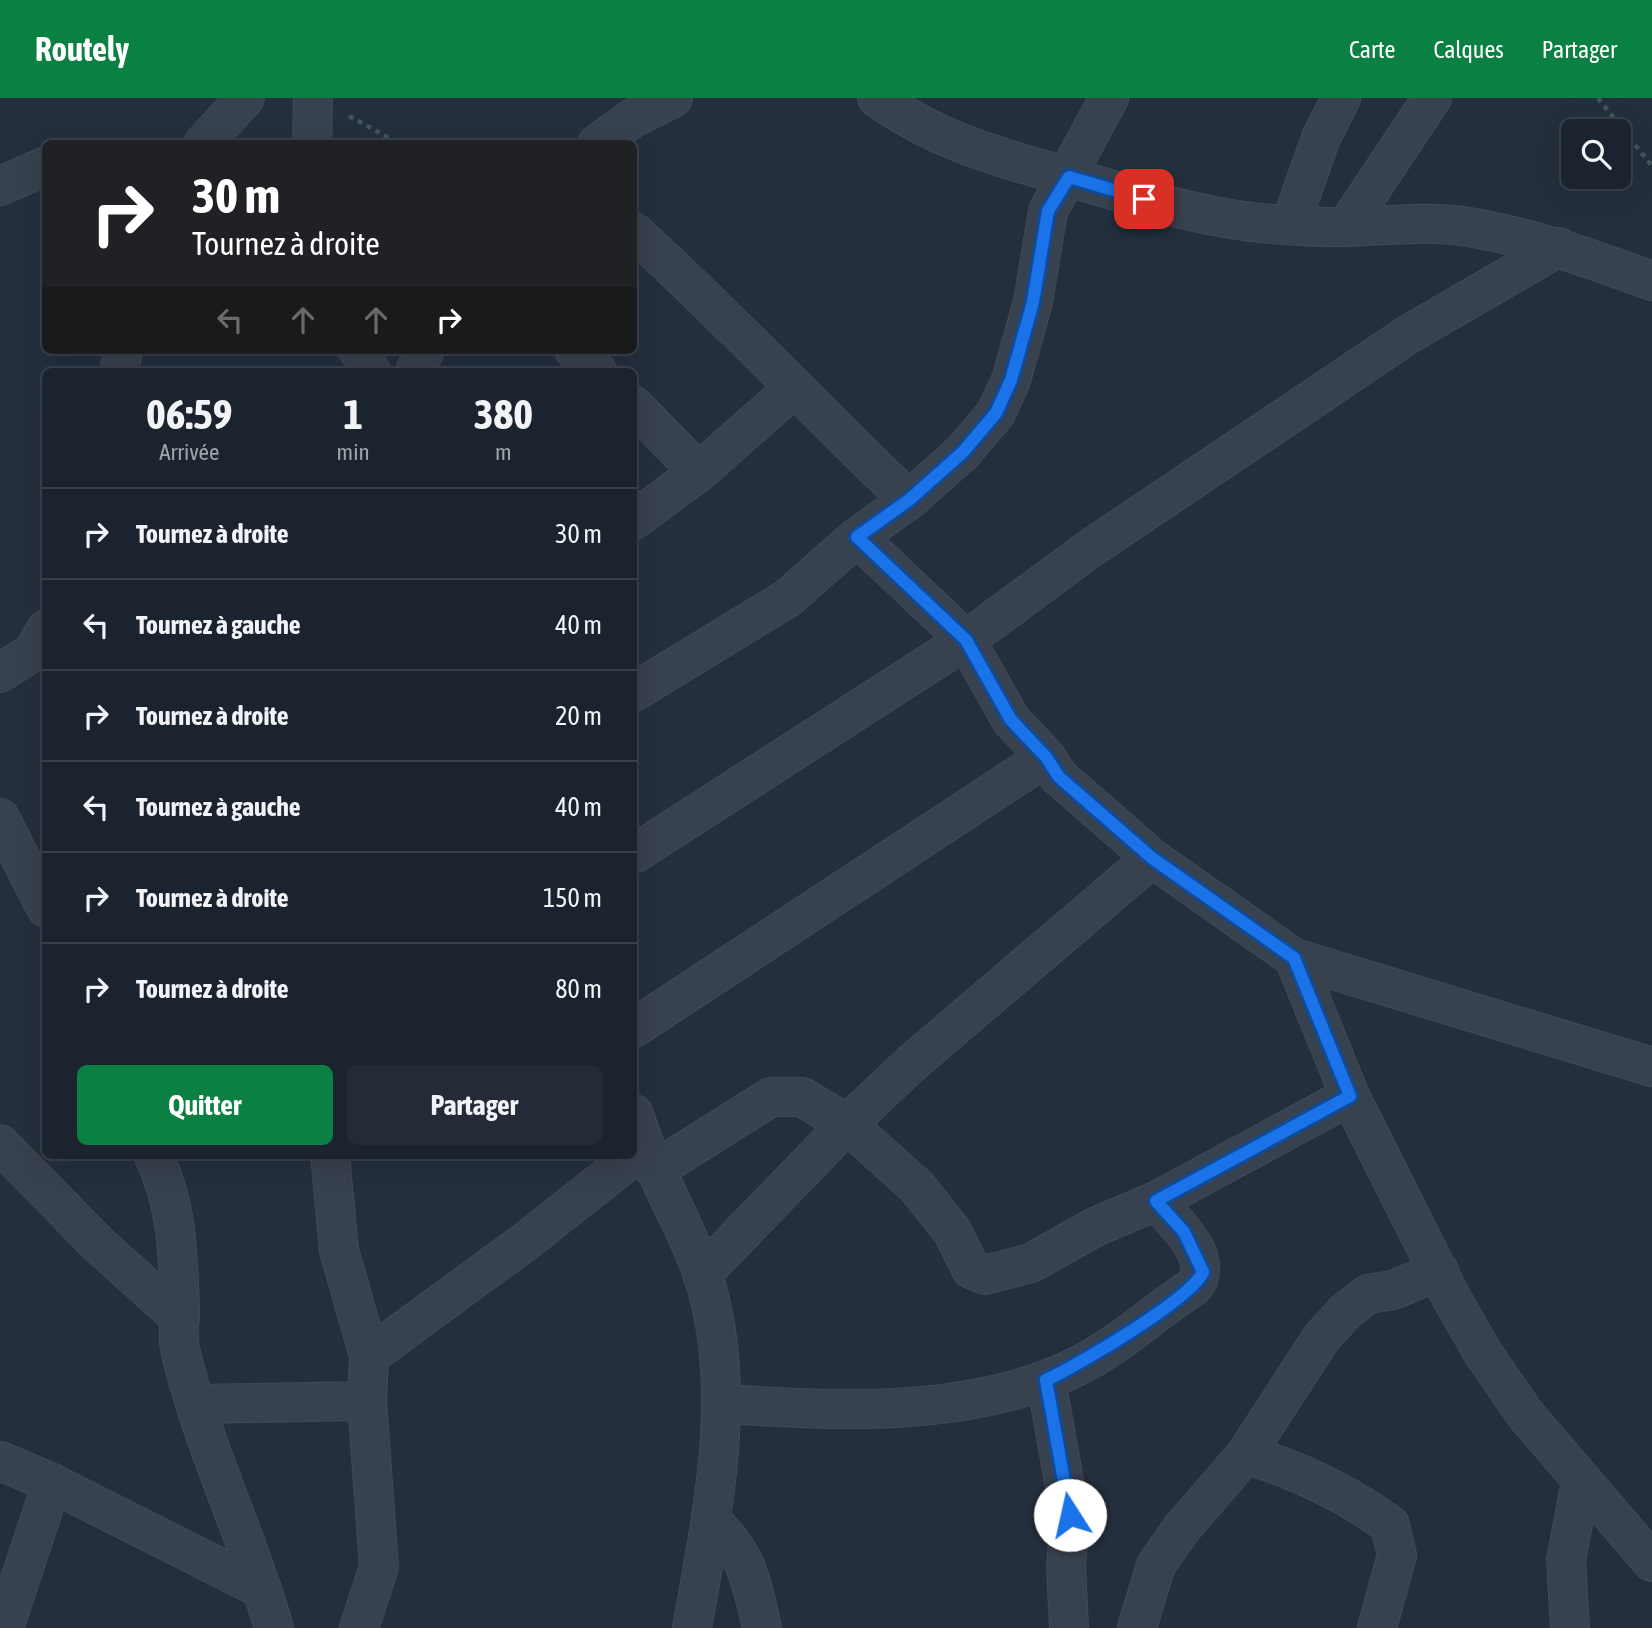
<!DOCTYPE html>
<html lang="fr">
<meta charset="utf-8">
<style>
body{margin:0;font-family:"Asap Condensed",sans-serif;background:#242b36;color:#f1f3f6;height:100vh;display:flex;flex-direction:column;font-size:26px;white-space:nowrap}
*{box-sizing:border-box;margin:0}
p{font-size:23px;color:#a0a4aa}
.icon{flex:none;width:38px;height:38px;fill:none;stroke:currentColor;stroke-width:2;stroke-linecap:round;stroke-linejoin:round}
.map{position:relative;flex:1;overflow:hidden}
.sheet{position:absolute;left:42px;top:270px;width:595px;height:791px;display:flex;flex-direction:column;background:#1b232e;border-radius:10px;box-shadow:0 7px 28px #0002,0 0 0 2px #39404a}
.sheet>*{flex:none}
.banner{position:absolute;left:42px;top:42px;width:595px;height:214px;border-radius:10px;box-shadow:0 7px 28px #0002,0 0 0 2px #39404a;background:#202124;color:#fff;overflow:hidden}
.controls{position:absolute;left:1561px;top:21px;display:grid;gap:14px}
.controls a{display:grid;place-items:center;width:70px;height:70px;border-radius:10px;background:#1b232e;box-shadow:0 7px 28px #0002,0 0 0 2px #39404a;font-size:35px}
.pin{position:absolute;display:grid;place-items:center;width:60px;height:60px;color:#fff;margin:-30px;border-radius:14px;box-shadow:0 4px 10px #0006}
.me{position:absolute;width:77px;margin:-38px;rotate:350deg;stroke-linejoin:round;filter:drop-shadow(0 0 5px #0008)}
.turn{display:flex;align-items:center;gap:24px;height:147px;padding:0 35px;font-size:32px}
.turn .icon{width:91px;height:91px;stroke-width:2.5}
.turn b{display:block;font-size:49px;line-height:60px}
.lanes{display:flex;align-items:center;height:66px;padding:0 35px;background:#0003;justify-content:center;gap:35px;direction:ltr}
.lanes .off{opacity:.35}
.eta{display:flex;justify-content:space-evenly;align-items:center;height:119px;text-align:center}
.eta b{font-size:42px;font-weight:700;line-height:49px}
.button{display:flex;gap:14px;margin-top:auto;padding:14px 35px}
.button a{flex:1;height:80px;border-radius:10px;background:#0b8043;color:#fff;font-size:28px;font-weight:700;line-height:80px;text-align:center}
.button a+a{background:#242b36;color:#f1f3f6}
ul{padding:0;list-style:none}
li{display:flex;align-items:center;gap:21px;height:91px;padding:0 35px;border-top:2px solid #39404a}
li div{flex:1}
li b{display:block;font-size:26px}
li em{font-style:normal}
header{display:flex;align-items:center;gap:42px;box-sizing:border-box;height:98px;padding:0 35px;background:#0b8043;color:#fff}
header strong{font-size:33px}
nav{display:flex;gap:38px;margin-inline-start:auto;font-size:24px}
.map>svg:first-child{display:block}
.lines{fill:none;stroke-linecap:round;stroke-linejoin:round}
.street-casing{stroke:#414a57;stroke-width:40}
.path{stroke:#3f5557;stroke-width:4.5;stroke-dasharray:5 5;stroke-linecap:butt}
.street{stroke:#38414e;stroke-width:38}
.route-casing{stroke:#114b97;stroke-width:18}
.route{stroke:#1a73e8;stroke-width:12}
</style>
<header>
<strong>Routely</strong>
<nav><a>Carte</a><a>Calques</a><a>Partager</a></nav>
</header>
<div class="map">
<svg width="1652" height="1530" viewBox="0 0 1652 1530">
<rect width="100%" height="100%" fill="#242f3e"/>
<g class="lines">
<defs>
<g id="street">
<path d="M877 0C947 49 1012 62 1092 86 1151 103 1212 122 1273 126 1298 128 1323 130 1347 129 1388 128 1428 122 1469 129 1533 140 1592 161 1652 183"/>
<polyline points="203,46 245,0"/>
<polyline points="312,46 313,0"/>
<polyline points="597,46 633,20 673,0"/>
<polyline points="0,88 46,68"/>
<polyline points="1290,127 1321,40 1341,0"/>
<polyline points="1346,129 1432,0"/>
<path d="M634 134C729 220 816 314 909 402"/>
<polyline points="358,252 371,273"/>
<polyline points="574,252 597,273"/>
<polyline points="119,273 123,252"/>
<polyline points="415,273 425,252"/>
<polyline points="634,308 699,374 794,290"/>
<polyline points="634,422 699,374"/>
<polyline points="857,439 966,542 1011,622 1046,659 1059,679 1152,760 1294,860 1652,969"/>
<polyline points="0,575 33,554 46,531"/>
<polyline points="634,594 788,500 857,439 909,402 963,354 996,315 1011,282 1033,204 1048,113 1109,0"/>
<polyline points="0,720 46,810"/>
<polyline points="634,756 966,542 1088,452 1409,236 1559,149"/>
<polyline points="1294,860 1350,998 1452,1201 1483,1255 1525,1316 1652,1464"/>
<polyline points="634,930 1046,659"/>
<path d="M634 1016C651 1072 684 1122 703 1177 740 1291 712 1416 692 1530"/>
<polyline points="0,1046 97,1145 180,1220"/>
<path d="M153 1057C177 1104 178 1156 180 1208 180 1222 177 1238 180 1251 202 1347 247 1436 274 1530"/>
<polyline points="330,1057 339,1152 369,1258"/>
<polyline points="655,1072 771,999 802,999 847,1026 917,1089 952,1133 971,1171 985,1177 1031,1165 1095,1129 1156,1103 1350,998"/>
<polyline points="702,1176 847,1026 913,964 1152,760"/>
<polyline points="1046,1282 1070,1417 1066,1468 1069,1530"/>
<polyline points="197,1306 367,1303"/>
<path d="M722 1306C839 1313 970 1321 1078 1268 1119 1248 1154 1214 1193 1189 1217 1162 1175 1124 1156 1103"/>
<path d="M1246 1356C1299 1373 1345 1394 1390 1427L1397 1457 1377 1530"/>
<polyline points="0,1363 52,1385 262,1491"/>
<path d="M711 1423C748 1456 751 1483 762 1530"/>
<polyline points="4,1530 52,1385"/>
<polyline points="359,1530 379,1469 367,1303 369,1258 526,1143 644,1050"/>
<polyline points="1137,1530 1156,1467 1182,1430 1246,1356 1322,1239 1346,1213 1368,1196 1393,1192 1439,1173"/>
<polyline points="1570,1530 1566,1462 1581,1384"/>
</g>
</defs>
<use href="#street" class="street-casing"/>
<g class="path">
<polyline points="1598,0 1652,68"/>
<polyline points="349,18 400,46"/>
</g>
<use href="#street" class="street"/>
</g>
<g class="lines">
<defs>
<path id="route" d="M1070 1417 1046 1282C1077 1268 1191 1201 1203 1174L1184 1134 1156 1103 1350 998 1294 860 1152 760 1059 679 1046 659 1011 622 966 542 857 439 909 402 963 354 996 315 1011 282 1033 204 1048 113 1069 79 1144 101"/>
</defs>
<use href="#route" class="route-casing"/>
<use href="#route" class="route"/>
</g>
</svg>
<div class="controls">
<a><svg class="icon" aria-label="search" viewBox="0 0 24 24"><circle cx="10" cy="10" r="6"/><path d="M15 15l6 6"/></svg></a>
</div>
<div class="pin" style="left:1144px;top:101px;background:#d93025"><svg class="icon" aria-label="arrive" viewBox="0 0 24 24"><path d="M6 21V4h12l-3 4 3 4H6"/></svg></div>
<svg class="me" style="left:1070px;top:1417px" viewBox="-20 -20 40 40"><circle r="19" fill="#fff"/><path d="M0-13L10 11 0 6-10 11z" fill="#1a73e8"/></svg>
<div class="banner">
<div class="turn"><svg class="icon" aria-label="right" viewBox="0 0 24 24"><path d="M7 20v-9h11M14 6l5 5-5 5"/></svg><div><b>30 m</b>Tournez à droite</div></div>
<div class="lanes"><svg class="icon off" aria-label="left" viewBox="0 0 24 24"><path d="M17 20v-9H6M10 6l-5 5 5 5"/></svg><svg class="icon off" aria-label="ahead" viewBox="0 0 24 24"><path d="M12 20V5M6 11l6-6 6 6"/></svg><svg class="icon off" aria-label="ahead" viewBox="0 0 24 24"><path d="M12 20V5M6 11l6-6 6 6"/></svg><svg class="icon" aria-label="right" viewBox="0 0 24 24"><path d="M7 20v-9h11M14 6l5 5-5 5"/></svg></div>
</div>
<section class="sheet">
<div class="eta">
<div><b>06:59</b><p>Arrivée</p></div>
<div><b>1</b><p>min</p></div>
<div><b>380</b><p>m</p></div>
</div>
<ul>
<li><svg class="icon" aria-label="right" viewBox="0 0 24 24"><path d="M7 20v-9h11M14 6l5 5-5 5"/></svg><div><b>Tournez à droite</b></div><em>30 m</em></li>
<li><svg class="icon" aria-label="left" viewBox="0 0 24 24"><path d="M17 20v-9H6M10 6l-5 5 5 5"/></svg><div><b>Tournez à gauche</b></div><em>40 m</em></li>
<li><svg class="icon" aria-label="right" viewBox="0 0 24 24"><path d="M7 20v-9h11M14 6l5 5-5 5"/></svg><div><b>Tournez à droite</b></div><em>20 m</em></li>
<li><svg class="icon" aria-label="left" viewBox="0 0 24 24"><path d="M17 20v-9H6M10 6l-5 5 5 5"/></svg><div><b>Tournez à gauche</b></div><em>40 m</em></li>
<li><svg class="icon" aria-label="right" viewBox="0 0 24 24"><path d="M7 20v-9h11M14 6l5 5-5 5"/></svg><div><b>Tournez à droite</b></div><em>150 m</em></li>
<li><svg class="icon" aria-label="right" viewBox="0 0 24 24"><path d="M7 20v-9h11M14 6l5 5-5 5"/></svg><div><b>Tournez à droite</b></div><em>80 m</em></li>
</ul>
<div class="button"><a>Quitter</a><a>Partager</a></div>
</section>
</div>
